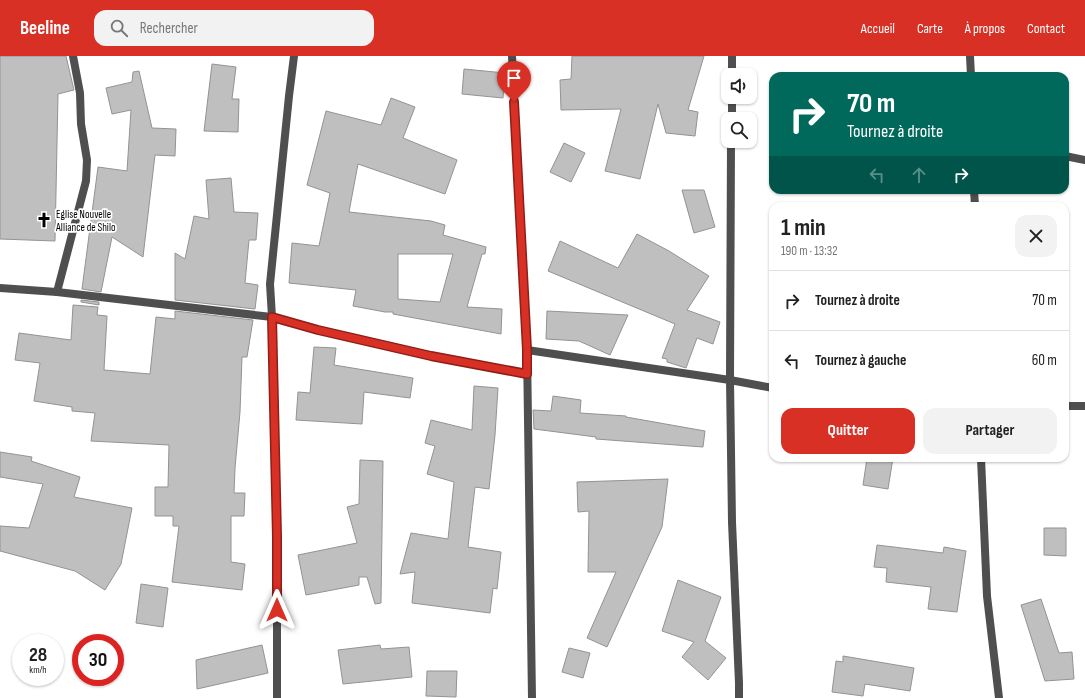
<!DOCTYPE html>
<html lang="fr">
<meta charset="utf-8">
<style>
body{margin:0;font-family:"Sofia Sans Condensed",sans-serif;background:#f2f2f2;color:#222;height:100vh;display:flex;flex-direction:column;font-size:15px;white-space:nowrap}
*{box-sizing:border-box;margin:0}
p{font-size:13px;color:#767676}
.icon{flex:none;width:22px;height:22px;fill:none;stroke:currentColor;stroke-width:2;stroke-linecap:round;stroke-linejoin:round}
.map{position:relative;flex:1;overflow:hidden}
.drawer{position:absolute;left:769px;top:146px;width:300px;height:260px;display:flex;flex-direction:column;background:#fff;border-radius:12px;box-shadow:0 1px 3px #0004}
.drawer>*{flex:none}
.top-card{position:absolute;left:769px;top:16px;width:300px;height:122px;border-radius:12px;box-shadow:0 1px 3px #0004;background:#00695c;color:#fff;overflow:hidden}
.fabs{position:absolute;left:721px;top:12px;display:grid;gap:8px}
.fabs a{display:grid;place-items:center;width:36px;height:36px;border-radius:8px;background:#fff;box-shadow:0 1px 3px #0004;font-size:20px}
.speed{position:absolute;left:12px;top:578px;display:flex;gap:8px;font-size:20px;font-weight:700;text-align:center}
.speed>*{display:grid;place-content:center;width:52px;height:52px;border-radius:50%;background:#fff;box-shadow:0 1px 3px #0004;line-height:1}
.speed small{font-size:10px;font-weight:400}
.speed .limit{border:6px solid #d22;background:#fff;color:#111}
.pin{position:absolute;display:grid;place-items:center;width:34px;height:34px;color:#fff;margin:-41px -17px;border-radius:50% 50% 50% 0;rotate:-45deg;box-shadow:0 0 4px #0007}
.pin .icon{rotate:45deg}
.me{position:absolute;width:44px;margin:-22px;rotate:0deg;stroke-linejoin:round;filter:drop-shadow(0 0 3px #0008)}
.turn{display:flex;align-items:center;gap:14px;height:84px;padding:0 12px;font-size:18px}
.turn .icon{width:52px;height:52px;stroke-width:2.5}
.turn b{display:block;font-size:28px;line-height:34px}
.lanes{display:flex;align-items:center;height:38px;padding:0 12px;background:#0003;justify-content:center;gap:20px;direction:ltr}
.lanes .off{opacity:.35}
.round{display:grid;place-items:center;flex:none;width:42px;height:42px;border-radius:12px;background:#f2f2f2}
.headline{display:flex;align-items:center;justify-content:space-between;height:68px;padding:0 12px}
h1{font-size:24px;font-weight:700;line-height:30px}
.button{display:flex;gap:8px;margin-top:auto;padding:8px 12px}
.button a{flex:1;height:46px;border-radius:12px;background:#d93025;color:#fff;font-size:16px;font-weight:700;line-height:46px;text-align:center}
.button a+a{background:#f2f2f2;color:#222}
ul{padding:0;list-style:none}
li{display:flex;align-items:center;gap:12px;height:60px;padding:0 12px;border-top:1px solid #e0e0e0}
li div{flex:1}
li b{display:block;font-size:15px}
li em{font-style:normal}
header{display:flex;align-items:center;gap:24px;box-sizing:border-box;height:56px;padding:0 20px;background:#d93025;color:#fff}
header strong{font-size:19px}
nav{display:flex;gap:22px;margin-inline-start:auto;font-size:14px}
.search{width:280px;height:36px;background:#f2f2f2;display:flex;align-items:center;gap:10px;box-sizing:border-box;padding:0 14px;border-radius:12px;color:#767676;font-size:15px}
.map>svg:first-child{display:block}
.building{fill:#bfbfbf;stroke:#939393;fill-rule:evenodd}
.lines{fill:none;stroke-linecap:round;stroke-linejoin:round}
.street{stroke:#4f4f4f;stroke-width:8}
.route-casing{stroke:#8d1f18;stroke-width:10}
.route{stroke:#d93025;stroke-width:7}
.labels{text-anchor:middle;stroke-width:3.5;stroke-linejoin:round;paint-order:stroke}
.poi-label{font-size:11px;fill:#000;stroke:#fff;text-anchor:start}
</style>
<header>
<strong>Beeline</strong>
<div class="search"><svg class="icon" aria-label="search" viewBox="0 0 24 24"><circle cx="10" cy="10" r="6"/><path d="M15 15l6 6"/></svg>Rechercher</div>
<nav><a>Accueil</a><a>Carte</a><a>À propos</a><a>Contact</a></nav>
</header>
<div class="map">
<svg width="1085" height="642" viewBox="0 0 1085 642">
<rect width="100%" height="100%" fill="#fff"/>
<g class="building">
<polygon points="0,0 66,0 74,34 58,38 55,185 0,183"/>
<polygon points="572,0 704,0 688,54 698,56 695,80 666,77 658,48 640,123 605,115 621,53 561,54 560,24 571,23"/>
<polygon points="212,8 236,11 232,43 239,43 238,76 204,75"/>
<polygon points="464,13 505,17 503,42 462,38"/>
<polygon points="139,15 152,72 176,73 175,100 155,99 143,201 112,181 101,236 82,233 98,111 127,115 131,54 112,58 106,32 132,26 133,16"/>
<path d="M391 42 415 51 403 82 457 104 445 138 358 108 349 156 431 165 445 169 443 179 486 191 485 198H482L467 251 502 253 501 278 393 258V256H385L353 250 356 234 289 227 292 187 319 190 330 137 307 129 326 55 381 69ZM398 198H453L440 246 398 243Z"/>
<polygon points="564,87 585,97 571,126 550,116"/>
<polygon points="231,122 234,156 258,157 256,184 249,184 245,227 258,229 255,253 175,244 175,197 185,203 194,160 209,163 206,124"/>
<polygon points="682,134 704,134 715,171 694,177"/>
<polygon points="637,178 669,195 709,220 687,254 720,266 713,288 697,282 686,312 667,306 667,303 662,302 675,268 548,215 560,185 618,212"/>
<polygon points="81,244 99,246 99,249 81,246"/>
<polygon points="73,249 98,251 97,259 107,260 104,314 150,318 156,261 175,263 175,255 253,264 247,301 242,301 240,356 235,412 234,437 245,437 244,460 231,460 231,506 245,508 242,534 172,526 179,470 173,470 173,460 155,460 155,431 168,431 169,389 91,385 95,357 72,355 72,351 34,345 40,307 15,304 19,277 71,284"/>
<polygon points="547,255 628,259 610,299 579,285 546,283"/>
<polygon points="314,291 336,292 334,309 413,322 410,342 364,336 362,368 296,364 298,336 310,337"/>
<polygon points="474,330 498,332 495,379 489,433 475,431 468,491 501,496 497,533 493,532 490,557 412,547 415,516 400,518 411,477 448,483 454,426 427,418 435,390 425,387 431,364 472,374"/>
<polygon points="553,340 581,344 580,357 626,360 626,361 705,375 703,391 596,383 596,381 534,373 533,354 551,355"/>
<polygon points="0,396 32,401 31,405 80,421 74,441 132,452 121,508 105,534 75,515 0,495 0,470 29,472 43,428 0,421"/>
<polygon points="867,402 893,402 888,433 863,429"/>
<polygon points="360,404 383,405 381,547 375,548 367,521 359,521 359,529 306,539 298,499 357,487 347,451 359,448"/>
<polygon points="668,423 662,471 607,591 587,582 616,516 588,516 589,455 578,456 577,426"/>
<polygon points="1044,472 1066,472 1066,500 1044,499"/>
<polygon points="877,489 943,497 944,491 966,495 957,556 928,553 931,531 886,526 887,512 874,511"/>
<polygon points="678,524 721,541 705,585 726,602 708,624 682,601 694,586 662,575"/>
<polygon points="141,528 168,532 163,571 136,567"/>
<polygon points="1041,543 1059,597 1072,596 1074,623 1045,625 1021,549"/>
<polygon points="262,589 268,617 197,633 196,604"/>
<polygon points="380,589 381,593 409,591 412,621 343,628 338,594"/>
<polygon points="569,592 590,597 583,622 562,616"/>
<polygon points="843,600 914,612 910,635 865,628 863,640 832,636 836,605 843,606"/>
<polygon points="427,615 457,615 456,641 426,640"/>
</g>
<g class="lines">
<g class="street">
<polyline points="512,0 527,294 532,642"/>
<polyline points="732,0 732,19"/>
<polyline points="970,0 971,20"/>
<polyline points="732,63 732,41"/>
<polyline points="731,85 730,324 732,466 739,627 739,642"/>
<polyline points="1065,100 1085,104"/>
<polyline points="974,134 975,150"/>
<polyline points="0,232 57,236 272,261 318,274 431,300 527,318"/>
<polyline points="57,236 86,125 87,104 81,68 80,37 73,0"/>
<polyline points="527,294 730,324 773,332"/>
<polyline points="1065,350 1085,350"/>
<polyline points="981,402 987,540 999,642"/>
<polyline points="277,642 277,481 272,261 270,228 289,40 294,0"/>
</g>
</g>
<g class="lines">
<defs>
<polyline id="route" points="277,554 277,481 272,261 318,274 431,300 527,318 527,294 514,46"/>
</defs>
<use href="#route" class="route-casing"/>
<use href="#route" class="route"/>
</g>
<defs>
<symbol id="church-bare" viewBox="-9 -9 18 18"><path d="M-1.2-6h2.4v3.5h3.3v2.4h-3.3V6h-2.4V-.1h-3.3v-2.4h3.3Z" fill="#000" stroke="#fff" stroke-width="2.5" paint-order="stroke"/></symbol>
</defs>
<g fill-rule="evenodd">
<use href="#church-bare" x="33" y="153" width="22" height="22"/>
</g>
<g class="labels">
<g class="poi-label">
<text x="56" y="162">Eglise Nouvelle<tspan x="56" dy="13">Alliance de Shilo</tspan></text>
</g>
</g>
</svg>
<div class="fabs">
<a><svg class="icon" aria-label="sound" viewBox="0 0 24 24"><path d="M4 9h4l5-4v14l-5-4H4zM17 9q2 3 0 6"/></svg></a>
<a><svg class="icon" aria-label="search" viewBox="0 0 24 24"><circle cx="10" cy="10" r="6"/><path d="M15 15l6 6"/></svg></a>
</div>
<div class="speed"><div>28<small>km/h</small></div><div class="limit">30</div></div>
<div class="pin" style="left:514px;top:46px;background:#d93025"><svg class="icon" aria-label="arrive" viewBox="0 0 24 24"><path d="M6 21V4h12l-3 4 3 4H6"/></svg></div>
<svg class="me" style="left:277px;top:554px" viewBox="-20 -20 40 40"><path d="M0-17L14 15 0 8-14 15z" fill="#d93025" stroke="#fff" stroke-width="4"/></svg>
<div class="top-card">
<div class="turn"><svg class="icon" aria-label="right" viewBox="0 0 24 24"><path d="M7 20v-9h11M14 6l5 5-5 5"/></svg><div><b>70 m</b>Tournez à droite</div></div>
<div class="lanes"><svg class="icon off" aria-label="left" viewBox="0 0 24 24"><path d="M17 20v-9H6M10 6l-5 5 5 5"/></svg><svg class="icon off" aria-label="ahead" viewBox="0 0 24 24"><path d="M12 20V5M6 11l6-6 6 6"/></svg><svg class="icon" aria-label="right" viewBox="0 0 24 24"><path d="M7 20v-9h11M14 6l5 5-5 5"/></svg></div>
</div>
<section class="drawer">
<div class="headline"><div><h1>1 min</h1><p>190 m · 13:32</p></div><a class="round"><svg class="icon" aria-label="close" viewBox="0 0 24 24"><path d="M6 6l12 12M18 6L6 18"/></svg></a></div>
<ul>
<li><svg class="icon" aria-label="right" viewBox="0 0 24 24"><path d="M7 20v-9h11M14 6l5 5-5 5"/></svg><div><b>Tournez à droite</b></div><em>70 m</em></li>
<li><svg class="icon" aria-label="left" viewBox="0 0 24 24"><path d="M17 20v-9H6M10 6l-5 5 5 5"/></svg><div><b>Tournez à gauche</b></div><em>60 m</em></li>
</ul>
<div class="button"><a>Quitter</a><a>Partager</a></div>
</section>
</div>
